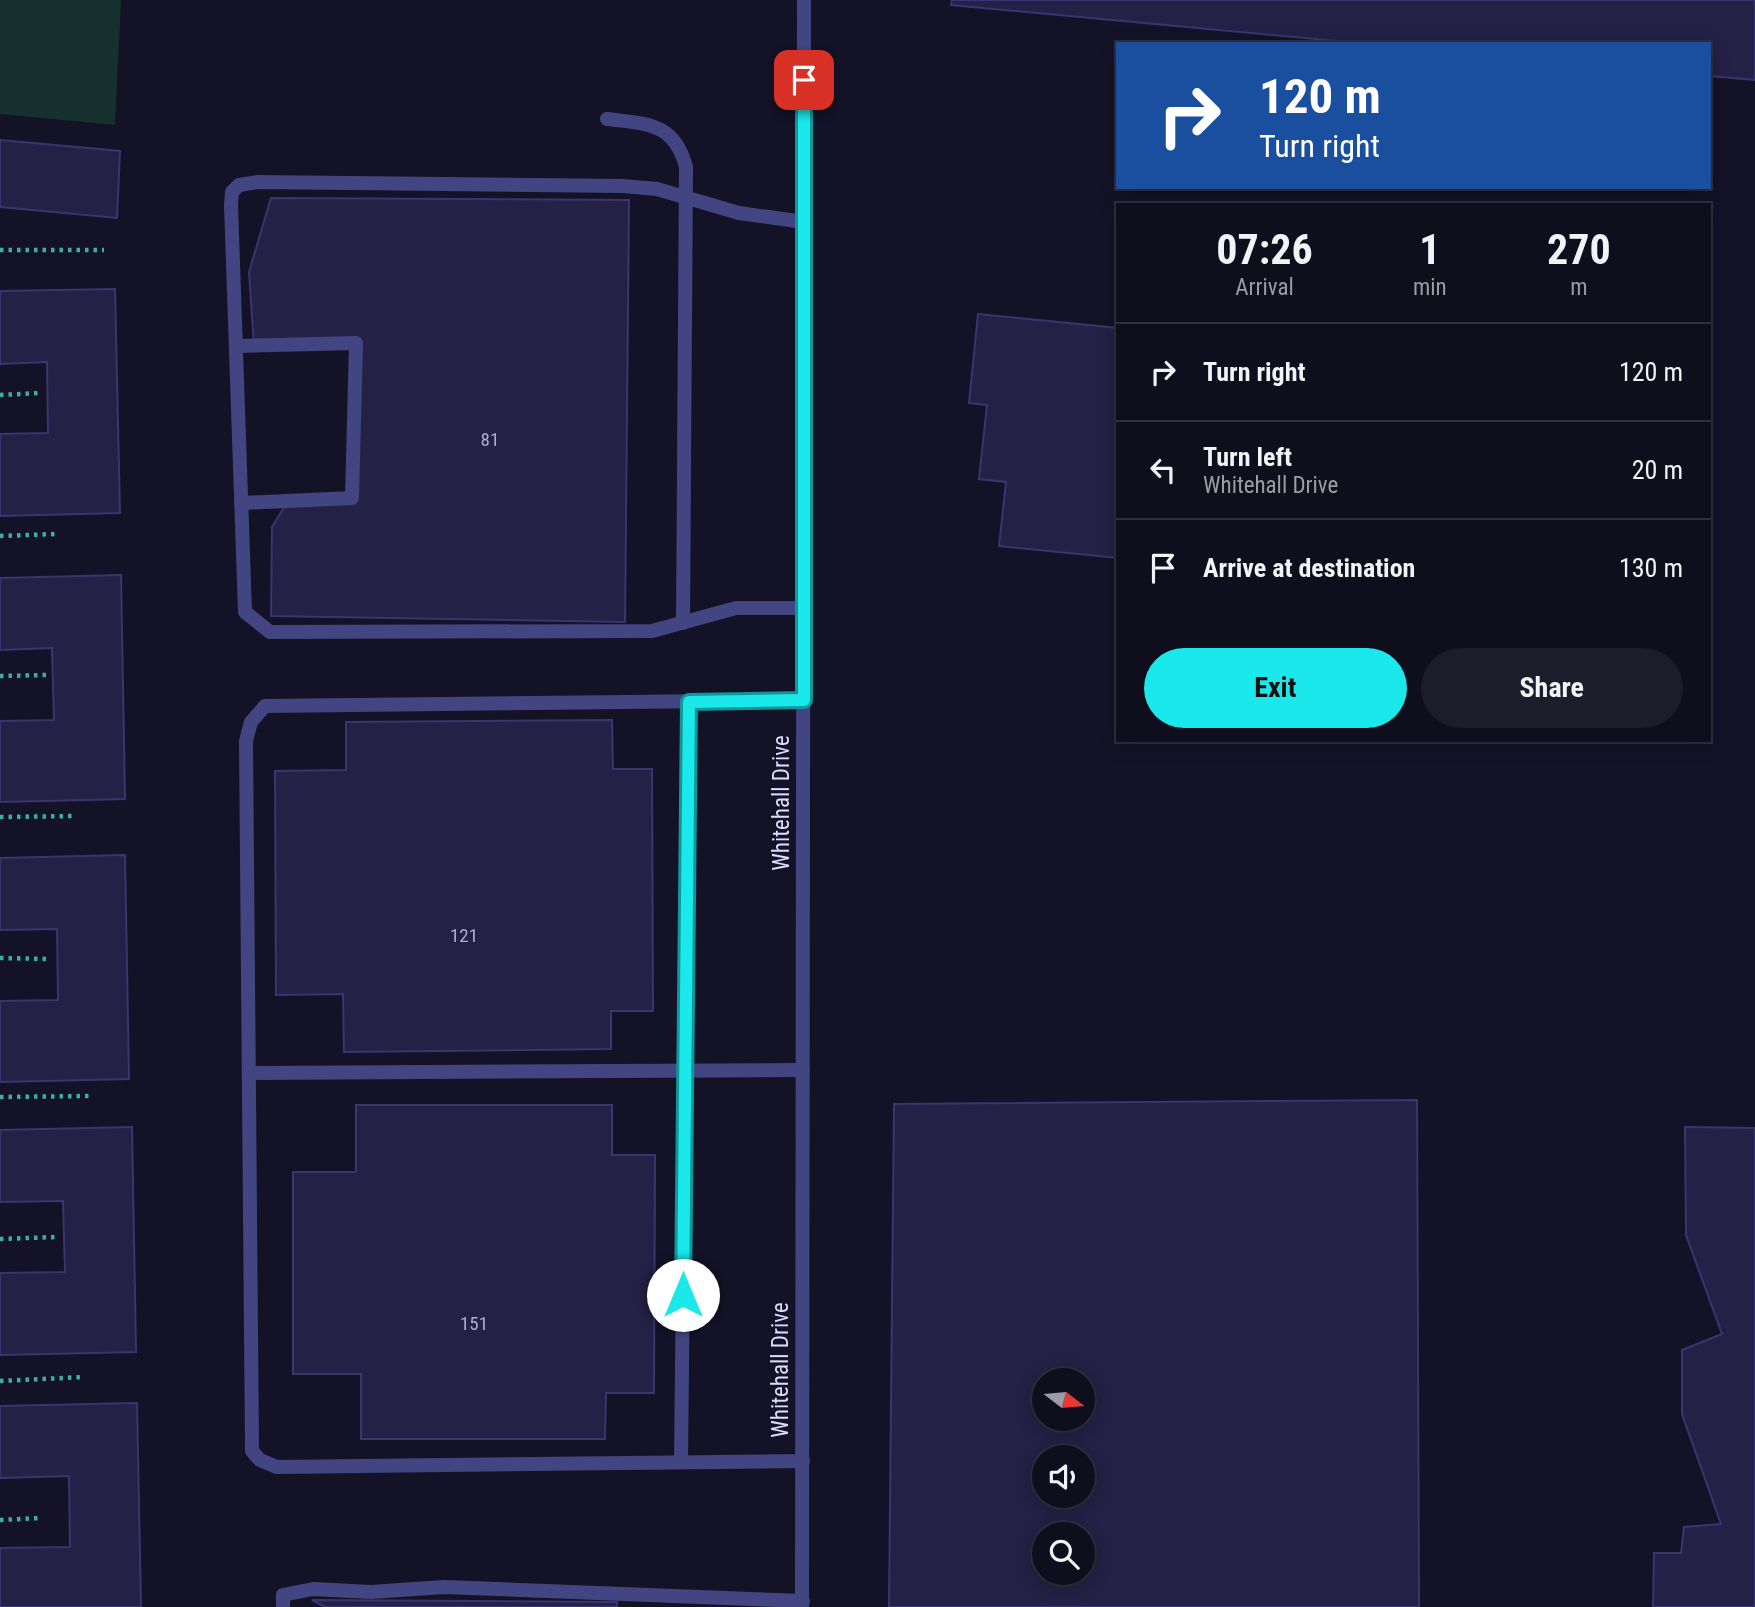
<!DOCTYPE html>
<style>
body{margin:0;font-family:"Roboto Condensed",sans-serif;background:#1d1c2a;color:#f1f3f6;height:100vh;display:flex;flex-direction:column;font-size:26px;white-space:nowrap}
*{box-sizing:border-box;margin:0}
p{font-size:23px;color:#9b9ca4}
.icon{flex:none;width:38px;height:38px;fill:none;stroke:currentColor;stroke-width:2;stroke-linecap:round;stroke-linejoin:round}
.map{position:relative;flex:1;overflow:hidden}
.drawer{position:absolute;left:1116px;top:203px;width:595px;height:539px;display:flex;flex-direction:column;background:#0f0e1d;border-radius:0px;box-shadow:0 4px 18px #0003,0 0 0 2px #2f2e3b}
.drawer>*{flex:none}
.hud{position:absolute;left:1116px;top:42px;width:595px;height:147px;border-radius:0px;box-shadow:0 4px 18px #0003,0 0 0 2px #2f2e3b;background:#1a4fa0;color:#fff;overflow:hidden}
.needle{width:46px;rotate:106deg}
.fabs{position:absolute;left:1032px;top:1368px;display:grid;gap:14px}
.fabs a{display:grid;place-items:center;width:63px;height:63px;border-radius:50%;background:#0f0e1d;box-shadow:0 4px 18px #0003,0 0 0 2px #2f2e3b;font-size:35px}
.pin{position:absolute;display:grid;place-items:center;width:60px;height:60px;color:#fff;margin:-30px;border-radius:14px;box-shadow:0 4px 10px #0006}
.me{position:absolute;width:77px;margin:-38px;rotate:0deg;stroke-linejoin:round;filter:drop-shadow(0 0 5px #0008)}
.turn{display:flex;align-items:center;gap:24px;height:147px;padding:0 28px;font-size:32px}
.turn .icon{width:91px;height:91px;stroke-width:2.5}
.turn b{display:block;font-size:49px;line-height:60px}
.eta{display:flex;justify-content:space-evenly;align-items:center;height:119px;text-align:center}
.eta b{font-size:42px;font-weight:700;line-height:49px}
.action{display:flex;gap:14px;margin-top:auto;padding:14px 28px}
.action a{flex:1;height:80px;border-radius:42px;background:#1ae8ea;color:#111;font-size:28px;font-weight:700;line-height:80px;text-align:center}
.action a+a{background:#1d1c2a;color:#f1f3f6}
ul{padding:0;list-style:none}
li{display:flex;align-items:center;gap:21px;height:98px;padding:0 28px;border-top:2px solid #2f2e3b}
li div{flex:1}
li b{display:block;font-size:26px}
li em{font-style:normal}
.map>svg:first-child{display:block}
.green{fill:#16302d}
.building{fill:#242046;stroke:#3b3470;stroke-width:2;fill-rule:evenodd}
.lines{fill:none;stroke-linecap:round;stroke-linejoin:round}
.path{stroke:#3caf9e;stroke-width:4.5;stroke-dasharray:3.5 5;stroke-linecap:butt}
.lane{stroke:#424581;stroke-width:14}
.street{stroke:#424581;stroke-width:14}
.route-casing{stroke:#119798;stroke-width:18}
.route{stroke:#1ae8ea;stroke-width:12}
.labels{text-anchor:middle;stroke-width:5;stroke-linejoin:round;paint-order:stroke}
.number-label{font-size:19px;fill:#aeacce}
.street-label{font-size:23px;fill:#dcdbfc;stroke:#141227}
</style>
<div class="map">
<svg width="1755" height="1607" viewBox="0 0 1755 1607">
<rect width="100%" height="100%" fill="#141227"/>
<polygon class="green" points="0,0 121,0 115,125 0,114"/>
<g class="building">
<polygon points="952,0 1755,0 1755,80 1710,76 1710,44 1368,44 951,5"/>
<polygon points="0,140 120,151 117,218 0,207"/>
<polygon points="271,198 629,200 625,622 271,616 272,527 289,499 352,498 356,343 254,345 249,272"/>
<polygon points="115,289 120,513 0,516 0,434 48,433 47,362 0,364 0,291"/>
<polygon points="978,314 1118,328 1118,558 999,546 1006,482 979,479 987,405 969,403"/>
<polygon points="121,575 125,799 0,802 0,721 54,720 52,648 0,650 0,578"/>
<polygon points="612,720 613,769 652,769 653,1011 611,1011 611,1049 344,1052 343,994 276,995 275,771 346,770 346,722"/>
<polygon points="125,855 129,1079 0,1082 0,1001 58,1000 57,929 0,930 0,858"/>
<path d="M1417 1100 1419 1607H889L894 1104ZM1045 1381H1083V1419H1045ZM1045 1458H1083V1496H1045ZM1045 1535H1083V1573H1045Z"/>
<polygon points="356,1105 612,1105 612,1155 655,1155 654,1393 606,1393 605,1439 361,1439 361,1374 293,1374 293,1172 356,1172"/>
<polygon points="132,1127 136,1352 0,1355 0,1273 65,1272 63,1201 0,1202 0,1130"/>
<polygon points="1685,1127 1755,1128 1755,1607 1653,1607 1654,1553 1681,1553 1684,1527 1721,1524 1682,1414 1682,1350 1722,1334 1686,1235"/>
<polygon points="137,1403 141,1607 0,1607 0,1548 70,1547 69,1476 0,1478 0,1406"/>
<polygon points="312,1600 617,1602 617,1607 325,1607"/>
</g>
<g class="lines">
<g class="path">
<polyline points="0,250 104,250"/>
<polyline points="0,395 40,393"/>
<polyline points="0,536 55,534"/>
<polyline points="0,676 46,675"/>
<polyline points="0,817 75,816"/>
<polyline points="0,958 51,959"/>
<polyline points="0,1097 90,1096"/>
<polyline points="0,1239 56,1237"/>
<polyline points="0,1381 84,1377"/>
<polyline points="0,1520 41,1518"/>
</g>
<g class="lane">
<path d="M607 119C647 124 674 122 686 167L683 623"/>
<polyline points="236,346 356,343 352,498 241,503"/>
<polyline points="804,608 736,608 652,631 270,632 245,612 231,205 232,192 239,185 258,182 623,186 657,189 739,213 804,222"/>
<polyline points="249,1073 803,1070"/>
<polyline points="803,1461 277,1467 260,1460 252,1451 246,741 251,722 265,706 804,700"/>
<polyline points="681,1462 689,701"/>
<polyline points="283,1607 283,1595 313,1589 371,1592 444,1587 803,1601"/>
</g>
<polyline class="street" points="802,1607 804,0"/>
</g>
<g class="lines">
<defs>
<polyline id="route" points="683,1295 689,702 804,700 804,80"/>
</defs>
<use href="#route" class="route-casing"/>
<use href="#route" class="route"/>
</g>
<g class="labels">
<g class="number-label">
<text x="490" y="446">81</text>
<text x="464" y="942">121</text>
<text x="474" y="1330">151</text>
</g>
<g class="street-label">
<text transform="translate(781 803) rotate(-90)" y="8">Whitehall Drive</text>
<text transform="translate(780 1370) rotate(-90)" y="8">Whitehall Drive</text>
</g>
</g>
</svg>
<div class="fabs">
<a><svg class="needle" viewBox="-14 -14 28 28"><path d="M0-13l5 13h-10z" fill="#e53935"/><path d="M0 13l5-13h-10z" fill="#9b9ca4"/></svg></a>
<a><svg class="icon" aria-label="sound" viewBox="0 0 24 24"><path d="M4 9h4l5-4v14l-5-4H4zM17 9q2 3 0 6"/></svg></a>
<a><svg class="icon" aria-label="search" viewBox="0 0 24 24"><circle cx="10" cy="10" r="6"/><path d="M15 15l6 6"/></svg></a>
</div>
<div class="pin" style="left:804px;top:80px;background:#d93025"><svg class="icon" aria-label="arrive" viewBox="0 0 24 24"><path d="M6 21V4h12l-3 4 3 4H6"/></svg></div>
<svg class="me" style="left:683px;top:1295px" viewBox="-20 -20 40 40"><circle r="19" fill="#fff"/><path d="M0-13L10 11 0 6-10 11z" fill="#1ae8ea"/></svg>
<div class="hud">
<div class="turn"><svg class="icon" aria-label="right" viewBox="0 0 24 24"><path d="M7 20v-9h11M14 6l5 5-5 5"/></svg><div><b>120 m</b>Turn right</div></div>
</div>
<section class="drawer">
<div class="eta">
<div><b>07:26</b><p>Arrival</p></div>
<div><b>1</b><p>min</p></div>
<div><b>270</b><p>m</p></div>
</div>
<ul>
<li><svg class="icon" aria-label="right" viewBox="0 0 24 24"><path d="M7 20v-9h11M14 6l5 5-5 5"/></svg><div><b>Turn right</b></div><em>120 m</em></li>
<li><svg class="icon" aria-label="left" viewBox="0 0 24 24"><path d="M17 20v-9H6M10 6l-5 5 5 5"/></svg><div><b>Turn left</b><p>Whitehall Drive</p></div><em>20 m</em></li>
<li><svg class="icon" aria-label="arrive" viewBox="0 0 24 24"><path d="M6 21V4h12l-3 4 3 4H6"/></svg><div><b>Arrive at destination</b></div><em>130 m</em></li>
</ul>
<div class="action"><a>Exit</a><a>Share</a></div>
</section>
</div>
